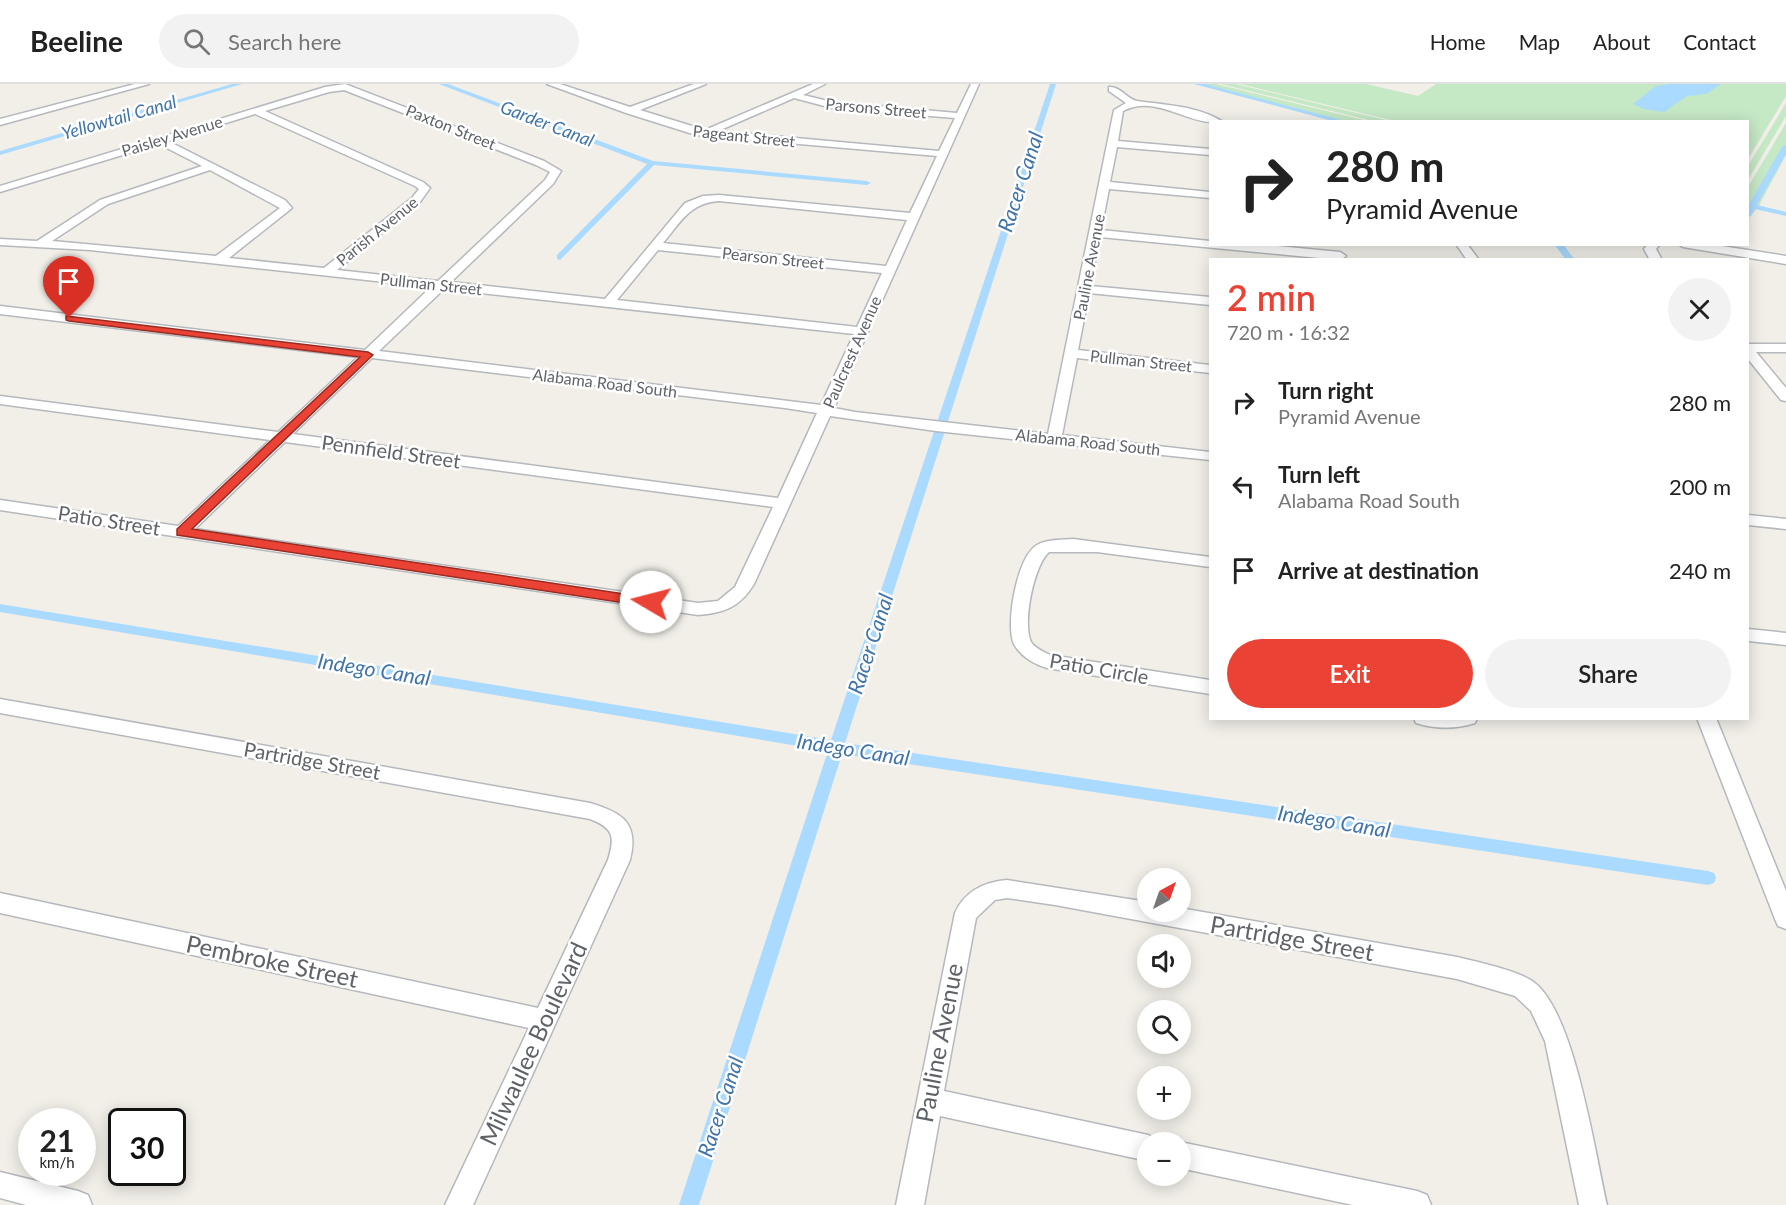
<!DOCTYPE html>
<meta charset="utf-8">
<style>
body{margin:0;font-family:Lato,sans-serif;background:#f2f2f2;color:#222;height:100vh;display:flex;flex-direction:column;font-size:22px;white-space:nowrap}
*{box-sizing:border-box;margin:0}
p{font-size:20px;color:#767676}
.icon{flex:none;width:33px;height:33px;fill:none;stroke:currentColor;stroke-width:2;stroke-linecap:round;stroke-linejoin:round}
.map{position:relative;flex:1;overflow:hidden}
.sheet{position:absolute;left:1209px;top:174px;width:540px;height:462px;display:flex;flex-direction:column;background:#fff;border-radius:0px;box-shadow:0 3px 15px #0003}
.sheet>*{flex:none}
.banner{position:absolute;left:1209px;top:36px;width:540px;height:126px;border-radius:0px;box-shadow:0 3px 15px #0003;background:#fff;color:#222;overflow:hidden}
.needle{width:39px;rotate:40deg}
.controls{position:absolute;left:1137px;top:784px;display:grid;gap:12px}
.controls a{display:grid;place-items:center;width:54px;height:54px;border-radius:50%;background:#fff;box-shadow:0 3px 15px #0003;font-size:30px}
.speed{position:absolute;left:18px;top:1024px;display:flex;gap:12px;font-size:30px;font-weight:700;text-align:center}
.speed>*{display:grid;place-content:center;width:78px;height:78px;border-radius:50%;background:#fff;box-shadow:0 3px 15px #0003;line-height:1}
.speed small{font-size:15px;font-weight:400}
.speed .limit{border:3px solid #111;border-radius:9px;background:#fff;color:#111}
.pin{position:absolute;display:grid;place-items:center;width:51px;height:51px;color:#fff;margin:-62px -26px;border-radius:50% 50% 50% 0;rotate:-45deg;box-shadow:0 0 6px #0007}
.pin .icon{rotate:45deg}
.me{position:absolute;width:66px;margin:-33px;rotate:278deg;stroke-linejoin:round;filter:drop-shadow(0 0 4px #0008)}
.turn{display:flex;align-items:center;gap:21px;height:126px;padding:0 18px;font-size:27px}
.turn .icon{width:78px;height:78px;stroke-width:2.5}
.turn b{display:block;font-size:42px;line-height:51px}
.round{display:grid;place-items:center;flex:none;width:63px;height:63px;border-radius:32px;background:#f2f2f2}
.summary{display:flex;align-items:center;justify-content:space-between;height:102px;padding:0 18px}
h1{font-size:36px;font-weight:600;line-height:45px;color:#ea4335}
.action{display:flex;gap:12px;margin-top:auto;padding:12px 18px}
.action a{flex:1;height:69px;border-radius:36px;background:#ea4335;color:#fff;font-size:24px;font-weight:600;line-height:69px;text-align:center}
.action a+a{background:#f2f2f2;color:#222}
ul{padding:0;list-style:none}
li{display:flex;align-items:center;gap:18px;height:84px;padding:0 18px}
li div{flex:1}
li b{display:block;font-size:22px}
li em{font-style:normal}
header{display:flex;align-items:center;gap:36px;box-sizing:border-box;height:84px;padding:0 30px;background:#fff;border-bottom:2px solid #e0e0e0}
header strong{font-size:28px}
nav{display:flex;gap:33px;margin-inline-start:auto;font-size:21px}
.search{width:420px;height:54px;background:#f2f2f2;display:flex;align-items:center;gap:15px;box-sizing:border-box;padding:0 21px;border-radius:33px;color:#767676;font-size:22px}
.map>svg:first-child{display:block}
.green{fill:#c5e8c5}
.water{fill:#aadaff}
.lines{fill:none;stroke-linecap:round;stroke-linejoin:round}
.canal{fill:#aadaff;fill-rule:evenodd}
.minor-casing{stroke:#b5b8bc;stroke-width:3}
.minor{fill:#fff;fill-rule:evenodd}
.route{fill:#ea4335;stroke:#982c22;stroke-width:1.5}
.labels{text-anchor:middle;stroke-width:5;stroke-linejoin:round;paint-order:stroke}
.far-street-label{font-size:16px;fill:#5f6368;stroke:#fff}
.far-water-label{font-size:18px;font-style:italic;fill:#4174aa;stroke:#fff}
.street-label{font-size:20px;fill:#5f6368;stroke:#fff}
.water-label{font-size:21px;font-style:italic;fill:#4174aa;stroke:#fff}
.near-street-label{font-size:24px;fill:#5f6368;stroke:#fff}
</style>
<header>
<strong>Beeline</strong>
<div class="search"><svg class="icon" aria-label="search" viewBox="0 0 24 24"><circle cx="10" cy="10" r="6"/><path d="M15 15l6 6"/></svg>Search here</div>
<nav><a>Home</a><a>Map</a><a>About</a><a>Contact</a></nav>
</header>
<div class="map">
<svg width="1786" height="1121" viewBox="0 0 1786 1121">
<rect width="100%" height="100%" fill="#f1efe8"/>
<g class="green">
<polygon points="1195,0 1216,0 1368,37 1343,37"/>
<polygon points="1221,0 1235,0 1390,37 1373,37"/>
<polygon points="1240,0 1366,0 1418,12 1436,0 1786,0 1786,12 1748,75 1748,38 1395,37"/>
<polygon points="1786,19 1786,32 1748,96 1748,82"/>
<polygon points="1786,39 1786,71 1758,123 1748,135 1748,103"/>
</g>
<polygon class="water" points="1670,0 1721,0 1706,10 1687,12 1664,28 1644,25 1633,20 1656,2"/>
<g class="lines">
<g class="canal">
<polygon points="232,0 242,0 0,71 0,67"/>
<polygon points="439,0 448,0 653,77 867,97 871,99 867,101 654,81 560,176 557,175 557,171 647,80"/>
<polygon points="1050,0 1056,0 845,659 1708,787 1714,789 1716,794 1714,799 1708,801 842,670 699,1121 679,1121 828,667 0,528 0,520 831,656"/>
<polygon points="1194,0 1205,0 1349,38 1336,38"/>
<polygon points="1786,61 1786,70 1757,121 1786,128 1786,132 1755,125 1751,132 1748,132 1748,122 1782,63"/>
<polygon points="1554,160 1563,160 1575,176 1566,176"/>
</g>
<defs>
<g id="minor">
<polygon points="135,0 149,0 0,41 0,35"/>
<path d="M345 0 544 77 561 87 553 100 451 198 605 215 685 119 703 112 719 111 910 129 937 72 696 51 626 29 547 0H560L630 23 694 0H706L640 26 705 46 813 0H825L803 11 832 18 957 29 971 0H979L834 324 855 328 1048 350 1114 26 1126 19 1109 7V3C1120 2 1127 15 1137 17 1165 21 1199 22 1223 38 1219 38 1213 38 1210 38 1182 36 1153 11 1123 27L1118 57 1210 65V71L1117 63 1110 98 1210 108V114L1109 105 1101 146 1210 157V160H1256L1340 168 1346 172 1340 176 1100 153 1090 202 1210 213V221L1089 209 1078 266 1210 281V289L1077 274 1062 351 1210 368V376L936 347 830 332 754 500C740 523 724 529 698 531L0 426V416L178 442 270 356 0 320V312L278 348 358 273 0 230V222L365 266 431 203 90 166 0 161V155L37 157 100 116 202 82 159 60 0 108V102L325 3ZM344 6 536 81 550 88 545 96 438 197 337 186 420 118 430 104 423 98 265 27 329 8ZM794 14 832 24 955 34 939 67 718 47ZM255 30 415 102 419 105 412 114 324 184 229 174 292 124 285 116 168 57ZM210 86 280 124 216 172 52 157 108 120ZM719 117 907 136 886 182 663 159C681 138 689 119 719 117ZM658 166 882 189 857 243 617 216ZM444 205 854 250 821 321 379 267ZM372 274 785 324 817 329 778 414 293 350ZM285 358 773 423 735 503 718 517 698 519 195 445Z"/>
<polygon points="1456,160 1467,160 1479,176 1467,176"/>
<polygon points="1648,160 1660,160 1656,165 1662,176 1650,176 1644,165"/>
<polygon points="1678,160 1709,160 1786,172 1786,180 1683,163"/>
<polygon points="1748,260 1786,260 1786,268 1756,268 1786,304 1786,317 1781,316 1748,275"/>
<polygon points="1748,431 1786,435 1786,445 1748,441"/>
<path d="M1073 455 1210 473V483L1097 468H1049C1034 481 1022 539 1031 558 1035 564 1044 568 1050 571L1210 596V610L1047 584C1034 580 1021 573 1014 560 1005 541 1017 472 1037 461 1047 455 1062 456 1073 455Z"/>
<polygon points="1748,545 1786,549 1786,561 1748,557"/>
<path d="M0 615 590 719C623 729 639 739 630 776L473 1121H445L529 944 0 829V809L538 924 608 776C615 753 614 744 590 735L0 629Z"/>
<path d="M1414 634H1477L1475 639C1456 645 1435 645 1416 639Z"/>
<polygon points="1697,634 1716,634 1786,807 1786,845 1778,842 1775,835"/>
<path d="M1007 796 1148 818V828H1180V824L1457 873C1477 878 1516 886 1532 897 1574 924 1595 1070 1607 1121H1579L1545 957 1531 927 1515 912 1457 895 1055 821 1007 814 995 816 976 834 944 1007 1148 1051 1157 1055 1159 1059H1148V1077L940 1032 924 1121H896L955 829C965 807 984 798 1007 796Z"/>
<polygon points="1180,1058 1417,1107 1427,1111 1431,1121 1353,1121 1180,1084 1180,1059 1177,1059"/>
<polygon points="0,1088 78,1107 88,1111 92,1121 26,1121 0,1114"/>
</g>
</defs>
<use href="#minor" class="minor-casing"/>
<use href="#minor" class="minor"/>
</g>
<polygon class="route" points="66,232 368,268 373,271 192,445 651,514 658,518 651,523 177,451 177,445 360,273 69,237 66,236"/>
<g class="labels">
<g class="far-street-label">
<text transform="translate(876 24) rotate(5)" y="6">Parsons Street</text>
<text transform="translate(451 43) rotate(22)" y="6">Paxton Street</text>
<text transform="translate(172 52) rotate(-17)" y="6">Paisley Avenue</text>
<text transform="translate(744 52) rotate(6)" y="6">Pageant Street</text>
<text transform="translate(377 147) rotate(-39)" y="6">Parish Avenue</text>
<text transform="translate(773 174) rotate(6)" y="6">Pearson Street</text>
<text transform="translate(1089 183) rotate(-79)" y="6">Pauline Avenue</text>
<text transform="translate(431 200) rotate(6)" y="6">Pullman Street</text>
<text transform="translate(852 268) rotate(-66)" y="6">Paulcrest Avenue</text>
<text transform="translate(1141 277) rotate(6)" y="6">Pullman Street</text>
<text transform="translate(605 299) rotate(7)" y="6">Alabama Road South</text>
<text transform="translate(1088 358) rotate(6)" y="6">Alabama Road South</text>
</g>
<g class="far-water-label">
<text transform="translate(119 34) rotate(-16)" y="6">Yellowtail Canal</text>
<text transform="translate(547 40) rotate(21)" y="6">Garder Canal</text>
</g>
<g class="street-label">
<text transform="translate(391 368) rotate(8)" y="7">Pennfield Street</text>
<text transform="translate(109 437) rotate(9)" y="7">Patio Street</text>
<text transform="translate(1099 585) rotate(10)" y="7">Patio Circle</text>
<text transform="translate(312 677) rotate(10)" y="7">Partridge Street</text>
</g>
<g class="water-label">
<text transform="translate(1021 98) rotate(-72)" y="7">Racer Canal</text>
<text transform="translate(871 560) rotate(-72)" y="7">Racer Canal</text>
<text transform="translate(374 586) rotate(9)" y="7">Indego Canal</text>
<text transform="translate(853 666) rotate(9)" y="7">Indego Canal</text>
<text transform="translate(1334 738) rotate(9)" y="7">Indego Canal</text>
<text transform="translate(721 1023) rotate(-72)" y="7">Racer Canal</text>
</g>
<g class="near-street-label">
<text transform="translate(1292 855) rotate(10)" y="8">Partridge Street</text>
<text transform="translate(272 878) rotate(12)" y="8">Pembroke Street</text>
<text transform="translate(940 959) rotate(-79)" y="8">Pauline Avenue</text>
<text transform="translate(534 960) rotate(-65)" y="8">Milwaulee Boulevard</text>
</g>
</g>
</svg>
<div class="controls">
<a><svg class="needle" viewBox="-14 -14 28 28"><path d="M0-13l5 13h-10z" fill="#e53935"/><path d="M0 13l5-13h-10z" fill="#767676"/></svg></a>
<a><svg class="icon" aria-label="sound" viewBox="0 0 24 24"><path d="M4 9h4l5-4v14l-5-4H4zM17 9q2 3 0 6"/></svg></a>
<a><svg class="icon" aria-label="search" viewBox="0 0 24 24"><circle cx="10" cy="10" r="6"/><path d="M15 15l6 6"/></svg></a>
<a>+</a>
<a>−</a>
</div>
<div class="speed"><div>21<small>km/h</small></div><div class="limit">30</div></div>
<div class="pin" style="left:69px;top:234px;background:#d93025"><svg class="icon" aria-label="arrive" viewBox="0 0 24 24"><path d="M6 21V4h12l-3 4 3 4H6"/></svg></div>
<svg class="me" style="left:651px;top:518px" viewBox="-20 -20 40 40"><circle r="19" fill="#fff"/><path d="M0-13L10 11 0 6-10 11z" fill="#ea4335"/></svg>
<div class="banner">
<div class="turn"><svg class="icon" aria-label="right" viewBox="0 0 24 24"><path d="M7 20v-9h11M14 6l5 5-5 5"/></svg><div><b>280 m</b>Pyramid Avenue</div></div>
</div>
<section class="sheet">
<div class="summary"><div><h1>2 min</h1><p>720 m · 16:32</p></div><a class="round"><svg class="icon" aria-label="close" viewBox="0 0 24 24"><path d="M6 6l12 12M18 6L6 18"/></svg></a></div>
<ul>
<li><svg class="icon" aria-label="right" viewBox="0 0 24 24"><path d="M7 20v-9h11M14 6l5 5-5 5"/></svg><div><b>Turn right</b><p>Pyramid Avenue</p></div><em>280 m</em></li>
<li><svg class="icon" aria-label="left" viewBox="0 0 24 24"><path d="M17 20v-9H6M10 6l-5 5 5 5"/></svg><div><b>Turn left</b><p>Alabama Road South</p></div><em>200 m</em></li>
<li><svg class="icon" aria-label="arrive" viewBox="0 0 24 24"><path d="M6 21V4h12l-3 4 3 4H6"/></svg><div><b>Arrive at destination</b></div><em>240 m</em></li>
</ul>
<div class="action"><a>Exit</a><a>Share</a></div>
</section>
</div>
